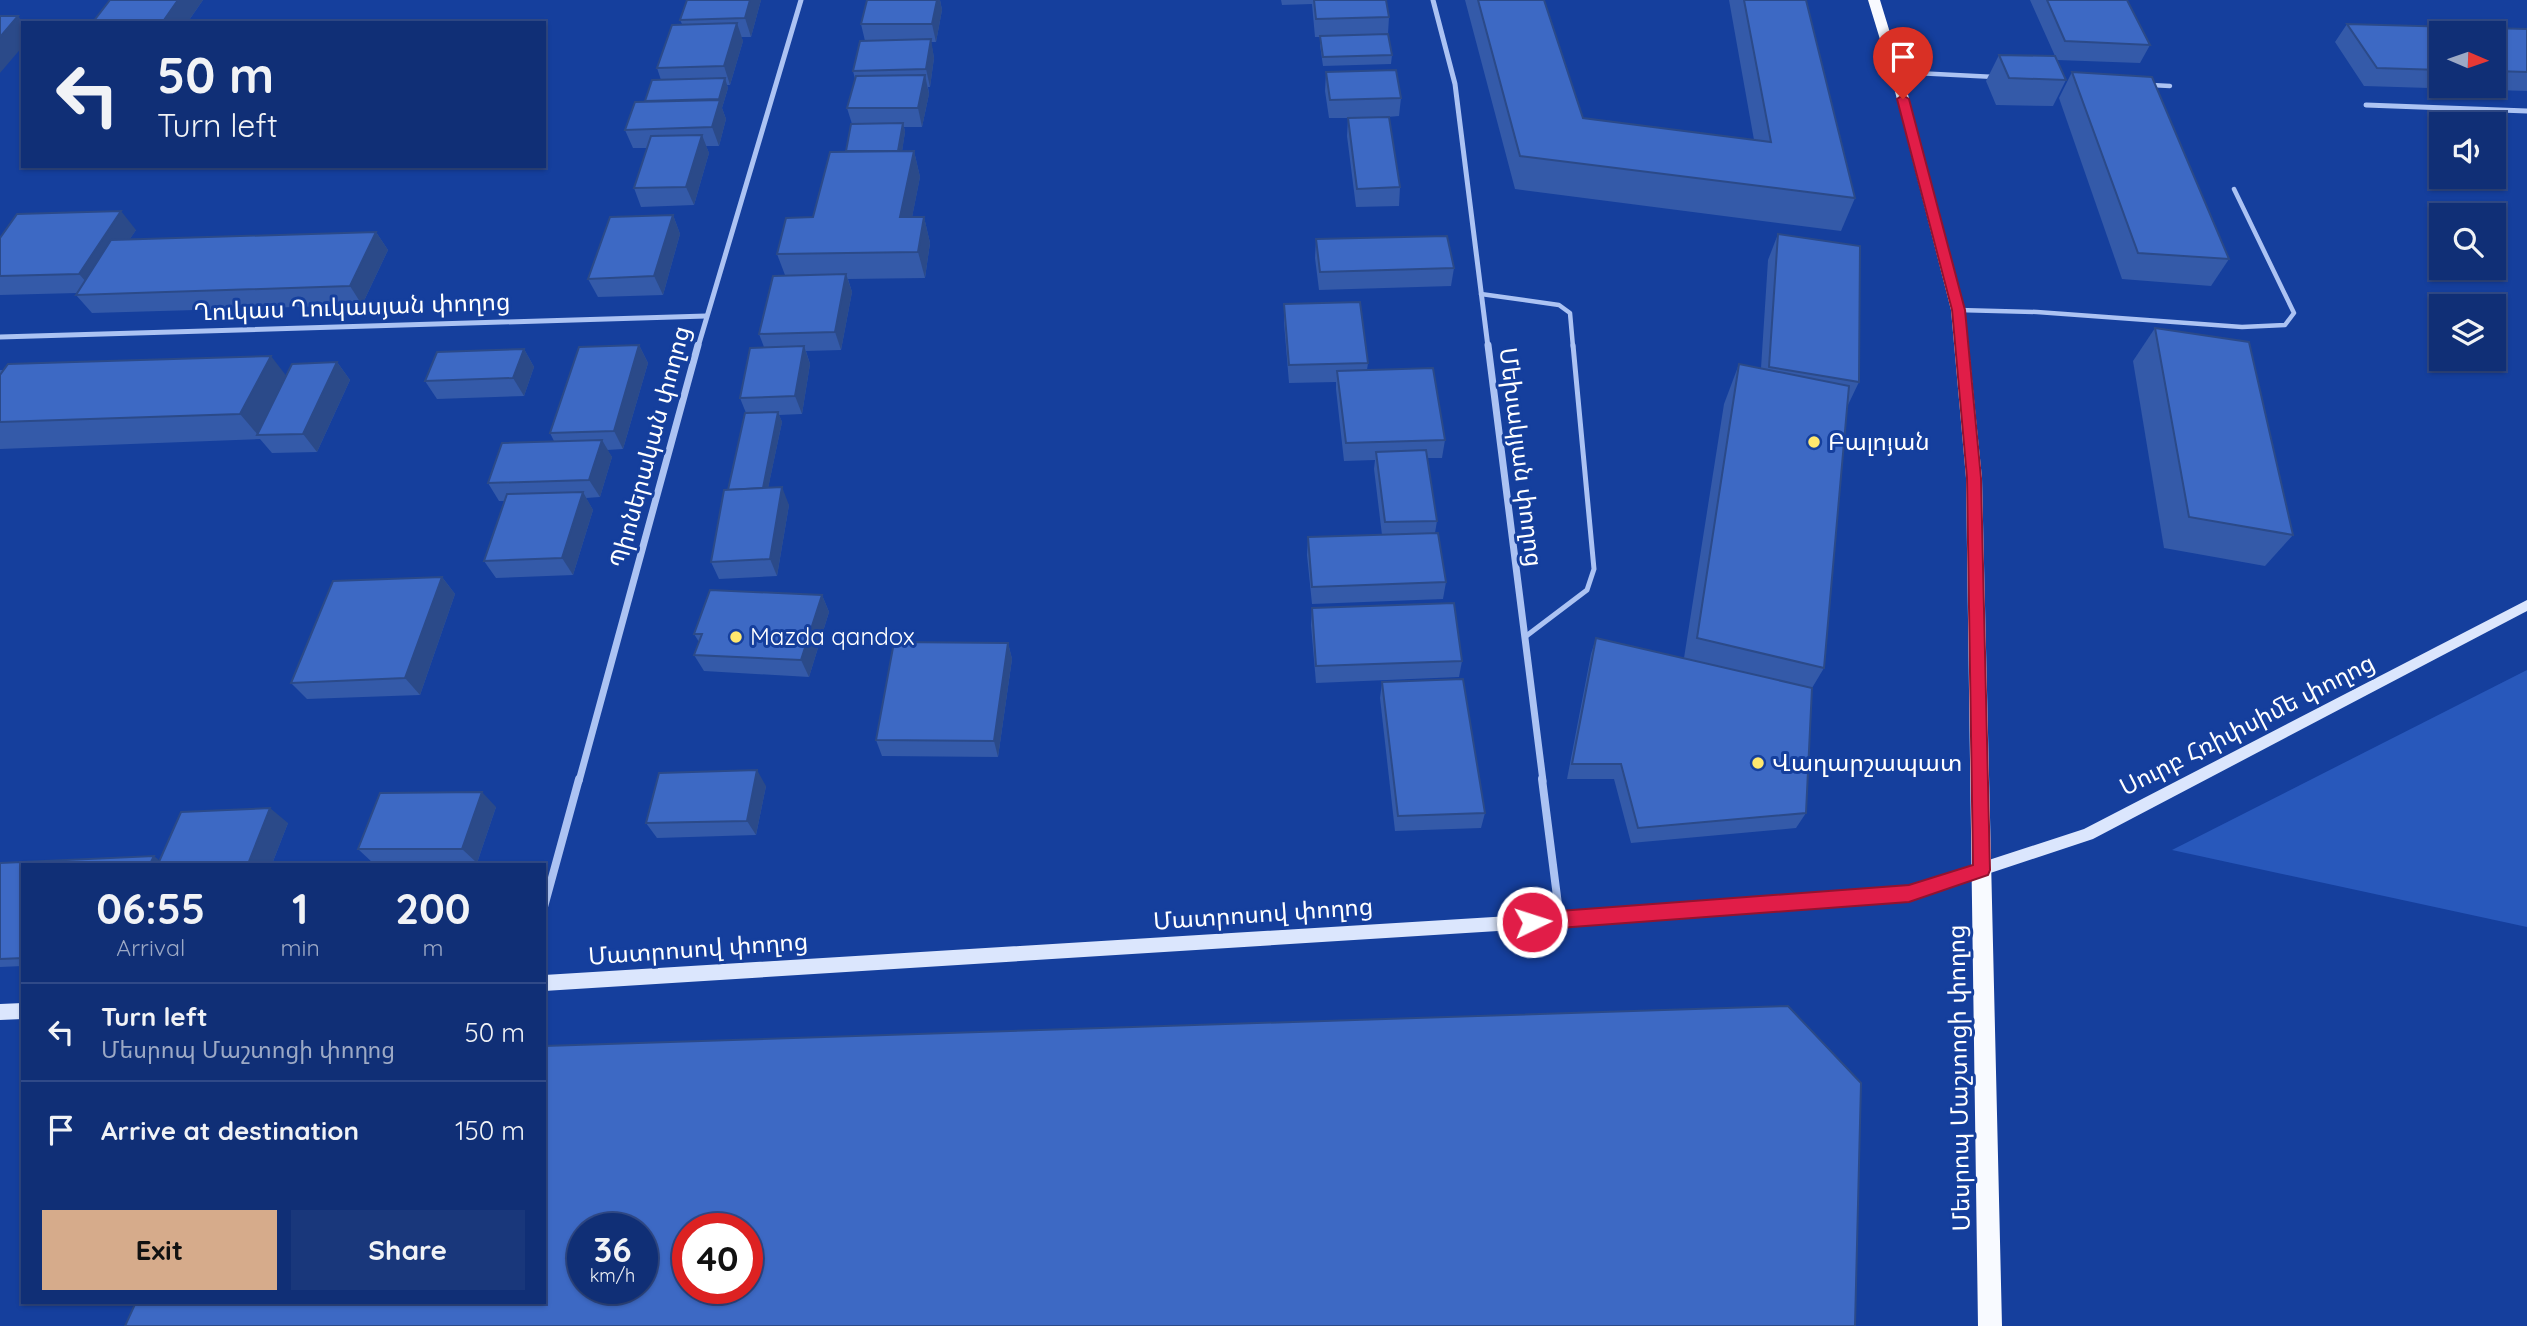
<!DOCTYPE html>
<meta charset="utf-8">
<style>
body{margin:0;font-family:Quicksand,"Noto Sans Armenian",sans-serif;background:#19377b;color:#f1f3f6;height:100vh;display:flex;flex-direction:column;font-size:26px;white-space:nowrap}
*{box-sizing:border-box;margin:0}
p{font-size:23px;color:#9ca9c5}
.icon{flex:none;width:38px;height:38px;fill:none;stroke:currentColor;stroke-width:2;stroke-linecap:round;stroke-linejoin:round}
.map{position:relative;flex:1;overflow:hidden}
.sheet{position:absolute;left:21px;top:863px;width:525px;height:441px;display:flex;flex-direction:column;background:#102f76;border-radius:0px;box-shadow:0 2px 5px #0004,0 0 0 2px #304a88}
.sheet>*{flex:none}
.banner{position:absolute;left:21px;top:21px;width:525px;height:147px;border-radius:0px;box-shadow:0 2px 5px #0004,0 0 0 2px #304a88;background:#102f76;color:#f1f3f6;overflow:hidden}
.needle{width:46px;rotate:92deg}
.tools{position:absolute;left:2429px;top:21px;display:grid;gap:14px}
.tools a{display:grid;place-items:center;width:77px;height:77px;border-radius:0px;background:#102f76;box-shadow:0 2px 5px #0004,0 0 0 2px #304a88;font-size:35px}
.speed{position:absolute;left:567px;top:1213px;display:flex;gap:14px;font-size:35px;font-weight:700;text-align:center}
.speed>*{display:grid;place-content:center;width:91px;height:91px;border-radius:50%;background:#102f76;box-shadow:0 2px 5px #0004,0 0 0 2px #304a88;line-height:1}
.speed small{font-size:18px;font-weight:400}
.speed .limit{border:10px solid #d22;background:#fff;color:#111}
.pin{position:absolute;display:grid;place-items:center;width:60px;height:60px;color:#fff;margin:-72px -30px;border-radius:50% 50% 50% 0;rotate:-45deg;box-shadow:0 0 7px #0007}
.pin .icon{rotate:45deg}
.me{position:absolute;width:77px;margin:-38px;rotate:86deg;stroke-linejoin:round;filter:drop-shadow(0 0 5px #0008)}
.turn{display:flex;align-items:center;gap:24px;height:147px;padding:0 21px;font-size:32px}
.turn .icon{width:91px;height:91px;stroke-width:2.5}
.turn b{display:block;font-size:49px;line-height:60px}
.eta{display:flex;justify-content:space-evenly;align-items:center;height:119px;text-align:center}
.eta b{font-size:42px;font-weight:800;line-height:49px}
.action{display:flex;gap:14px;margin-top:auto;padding:14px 21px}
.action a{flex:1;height:80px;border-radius:0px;background:#d6ab8b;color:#111;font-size:28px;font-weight:800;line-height:80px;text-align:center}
.action a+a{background:#19377b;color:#f1f3f6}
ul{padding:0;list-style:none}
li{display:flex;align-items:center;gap:21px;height:98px;padding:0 21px;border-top:2px solid #304a88}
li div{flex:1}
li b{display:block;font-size:26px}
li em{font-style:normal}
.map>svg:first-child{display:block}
.green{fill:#2858bb}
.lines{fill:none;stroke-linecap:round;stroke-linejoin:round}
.lane-far1{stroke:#acc3f3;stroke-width:4.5}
.lane{stroke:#acc3f3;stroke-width:5}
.street-far2{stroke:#acc3f3;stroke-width:5}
.street-far1{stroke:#acc3f3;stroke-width:7}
.street{stroke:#acc3f3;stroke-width:8}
.secondary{fill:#dbe6fd;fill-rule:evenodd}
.primary{fill:#f8faff;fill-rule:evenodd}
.wall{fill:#345aa9;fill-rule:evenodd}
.shaded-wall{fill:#2b4a89}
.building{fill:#3d69c4;stroke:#2b4a89;stroke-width:2;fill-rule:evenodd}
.route{fill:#e11d48;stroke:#92132f;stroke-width:2}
.poi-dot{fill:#ffe86e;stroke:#153f9d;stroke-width:2.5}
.labels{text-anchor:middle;stroke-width:6;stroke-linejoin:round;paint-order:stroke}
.street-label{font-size:24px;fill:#fff;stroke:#153f9d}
.poi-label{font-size:24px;fill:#fff;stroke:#153f9d;text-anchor:start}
</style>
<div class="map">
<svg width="2527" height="1326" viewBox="0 0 2527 1326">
<rect width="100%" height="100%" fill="#153f9d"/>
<polygon class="green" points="2527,670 2527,927 2172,850"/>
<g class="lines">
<g class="lane-far1">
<polyline points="1896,72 1995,77"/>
<polyline points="2151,85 2170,86"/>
<polyline points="1481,294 1559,305 1570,313 1573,347"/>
<polyline points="1958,310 2037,312 2242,327 2285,325 2294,313 2234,189"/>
</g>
<polyline class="lane" points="1525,637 1587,590 1594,569 1573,345"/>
<g class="street-far2">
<polyline points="1433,0 1455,84 1488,347"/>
<polyline points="2366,105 2527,111"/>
<polyline points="0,337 706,316"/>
<polyline points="698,347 801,0"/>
</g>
<g class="street-far1">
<polyline points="1488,345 1543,781"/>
<polyline points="579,781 698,345"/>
</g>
<g class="street">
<polyline points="1542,779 1560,920"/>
<polyline points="544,907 579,779"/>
</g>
<g class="secondary">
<polygon points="2527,600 2527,611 2093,839 1909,900 1560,927 544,991 544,975 1560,913 1909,886 2084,829"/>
<polygon points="23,1003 23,1019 0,1020 0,1004"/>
</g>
<polygon class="primary" points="1868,0 1880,0 1902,72 1965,310 1982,478 2002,1326 1978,1326 1966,478 1951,310 1890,72"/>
</g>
<g class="wall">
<polygon points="110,0 203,0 187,23 94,23 93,22"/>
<polygon points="761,0 751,37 741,37 743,41 730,85 727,85 728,88 722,108 726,119 719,146 706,146 709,153 694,205 641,207 634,188 647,148 633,148 625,130 661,80 657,68 682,24 680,20"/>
<polygon points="867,0 940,0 942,10 936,42 931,42 934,58 930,87 928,87 929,94 922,127 904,127 905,132 902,151 914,151 920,177 912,217 924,217 930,243 925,278 848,279 852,292 841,350 806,351 810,364 802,414 779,415 782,422 768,488 789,505 777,576 719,579 711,562 746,413 740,398 764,347 759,334 785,275 777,254 813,217 846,151 852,124 847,108 855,79 853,71 865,41 861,24"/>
<polygon points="1281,0 1386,0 1389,17 1388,34 1392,55 1391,64 1323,66 1320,45 1320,37 1315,37 1312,4 1282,5"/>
<polygon points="1465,0 1544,0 1583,118 1754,140 1729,0 1806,0 1855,198 1841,231 1515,189"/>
<polygon points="2030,0 2127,0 2150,45 2140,63 2057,60 2066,80 2053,106 1996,105 1986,81 1999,55 2055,56"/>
<path d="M2347 24 2527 29V91L2364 86 2335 42ZM2441 33H2494V86H2441Z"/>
<polygon points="1326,72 1401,98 1399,116 1387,117 1400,187 1399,206 1356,207 1347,136 1348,118 1329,118 1325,91"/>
<polygon points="2072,72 2229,259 2211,286 2122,279 2059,98"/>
<polygon points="673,215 680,234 663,295 598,297 588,279"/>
<polygon points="136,230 129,240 376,232 388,250 362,305 92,313 76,295 77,293 0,295 0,238"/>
<polygon points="1778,234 1859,382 1847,407 1824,668 1812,688 1806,813 1796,828 1631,843 1614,779 1567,779 1591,654 1596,638 1684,658 1724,404 1739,364 1761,368 1768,260"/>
<polygon points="1316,239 1454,268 1451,286 1319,290 1315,258"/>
<polygon points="1284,304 1368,363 1367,370 1445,440 1442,458 1427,458 1437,521 1435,533 1446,582 1443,599 1312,604 1307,555 1308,537 1382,535 1374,469 1375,460 1344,461 1336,389 1336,382 1289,383 1284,323"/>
<polygon points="2155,328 2293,535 2265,566 2164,548 2133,361"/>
<polygon points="639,345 648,363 623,449 607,450 612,457 600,497 586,498 593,510 573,575 496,578 484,561 505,501 499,501 488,483 554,441 550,433"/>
<polygon points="524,349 534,367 524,396 437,399 425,381"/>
<polygon points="337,362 350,380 317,452 272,453 260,439 0,449 0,370 286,376"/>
<polygon points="442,577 455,594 420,695 307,699 291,683"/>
<polygon points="822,595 829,612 809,677 704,671 694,655 699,642 694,634"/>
<polygon points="1312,608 1462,661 1459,677 1316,683 1311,625"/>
<polygon points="1008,643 1012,659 998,757 882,756 876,740"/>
<polygon points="1382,682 1485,813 1481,828 1395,831 1380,698"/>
<polygon points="766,786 756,835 657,838 646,823"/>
<polygon points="496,807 477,863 374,864 358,849"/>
<polygon points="288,823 272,864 23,864 23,966 0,967 0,863 159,861"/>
</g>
<g class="shaded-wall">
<polygon points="178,0 203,0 187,23 166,23 164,20"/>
<polygon points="750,0 761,0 751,37 745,18"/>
<polygon points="937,0 940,0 942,10 936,42 932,24"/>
<polygon points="18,16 24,23 23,46 0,73 0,37"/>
<polygon points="737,23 743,41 730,85 724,66"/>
<polygon points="931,39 934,58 930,87 926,69"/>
<polygon points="925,75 929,94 922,127 918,108"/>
<polygon points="725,78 728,88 722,108 726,119 719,146 712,127"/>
<polygon points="903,123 905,132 900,165 898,156"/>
<polygon points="702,135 709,153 694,205 686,187"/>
<polygon points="914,151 920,177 907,243 900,217"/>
<polygon points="121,211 136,230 95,292 79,274"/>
<polygon points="673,215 680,234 663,295 654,276"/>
<polygon points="924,217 930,243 925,278 918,252"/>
<polygon points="376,232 388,250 362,305 350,286"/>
<polygon points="846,274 852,292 841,350 835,332"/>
<polygon points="639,345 648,363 623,449 614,431"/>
<polygon points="804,346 810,364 802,414 795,396"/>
<polygon points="524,349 534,367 524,396 513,378"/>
<polygon points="271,356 291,382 258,435 240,414"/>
<polygon points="337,362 350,380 317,452 303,434"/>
<polygon points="778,412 782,422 766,498 762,489"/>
<polygon points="602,440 612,457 600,497 589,480"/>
<polygon points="782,487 789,505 777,576 770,559"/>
<polygon points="583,492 593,510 573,575 562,558"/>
<polygon points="442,577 455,594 420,695 405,678"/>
<polygon points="822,595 829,612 809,677 801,660"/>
<polygon points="1008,643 1012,659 998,757 994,741"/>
<polygon points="757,770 766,786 756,835 747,821"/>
<polygon points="482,792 496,807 477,863 462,849"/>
<polygon points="270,808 288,823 272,864 248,864"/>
<polygon points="154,856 164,864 150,864"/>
</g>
<g class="building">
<polygon points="110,0 178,0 164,20 93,22"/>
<polygon points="687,0 750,0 745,18 680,20"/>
<polygon points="867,0 937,0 932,24 861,24"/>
<polygon points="1314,0 1386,0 1389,17 1316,19"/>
<polygon points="1478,0 1544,0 1583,118 1771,142 1744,0 1806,0 1855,198 1520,156"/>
<polygon points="2047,0 2127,0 2150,45 2065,41"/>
<polygon points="0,16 18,16 0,37"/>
<polygon points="737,23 724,66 657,68 672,25"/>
<polygon points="2347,24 2527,29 2527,72 2494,71 2494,33 2441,33 2441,70 2377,68"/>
<polygon points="1388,34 1392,55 1323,57 1320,36"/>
<polygon points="931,39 926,69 853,71 860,41"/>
<polygon points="1999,55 2055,56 2066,80 2009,78"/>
<polygon points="1396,70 1401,98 1330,100 1326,72"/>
<polygon points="2072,72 2152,77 2229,259 2138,253"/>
<polygon points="925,75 918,108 847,108 856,76"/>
<polygon points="725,78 719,99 645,101 652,80"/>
<polygon points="720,100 712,127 625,130 635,102"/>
<polygon points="1389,117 1400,187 1357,189 1348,118"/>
<polygon points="903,123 898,151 846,151 851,124"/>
<polygon points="702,135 686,187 634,188 651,136"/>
<polygon points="914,151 900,217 924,217 918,252 777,254 786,218 813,217 830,152"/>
<polygon points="121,211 79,274 0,276 0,238 17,214"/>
<polygon points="673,215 654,276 588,279 610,217"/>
<polygon points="376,232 350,286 76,295 111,240"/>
<polygon points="1778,234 1860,246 1859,382 1769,367"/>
<polygon points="1447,236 1454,268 1320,272 1316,239"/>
<polygon points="846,274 835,332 759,334 773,276"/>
<polygon points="1360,302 1368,363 1289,365 1284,304"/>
<polygon points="2155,328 2249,342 2293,535 2189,517"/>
<polygon points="639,345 614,431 550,433 579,347"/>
<polygon points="804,346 795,396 740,398 750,348"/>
<polygon points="524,349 513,378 425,381 437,352"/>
<polygon points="271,356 240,414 0,422 0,375 8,364"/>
<polygon points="337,362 303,434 257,435 292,364"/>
<polygon points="1739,364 1849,386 1824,668 1697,638"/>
<polygon points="1433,368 1445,440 1346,443 1337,371"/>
<polygon points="778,412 763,488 728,490 745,413"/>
<polygon points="602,440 589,480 488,483 502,443"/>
<polygon points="1426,450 1437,521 1385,522 1376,452"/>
<polygon points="782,487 770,559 711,562 724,490"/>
<polygon points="583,492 562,558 484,561 507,494"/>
<polygon points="1438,533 1446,582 1312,587 1308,537"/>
<polygon points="442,577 405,678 291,683 333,581"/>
<polygon points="710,590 822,595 801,660 694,655 702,634 694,634"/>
<polygon points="1454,603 1462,661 1316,666 1312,608"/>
<polygon points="1596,638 1812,688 1806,813 1638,828 1621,764 1572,764"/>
<polygon points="894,642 1008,643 994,741 876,740"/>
<polygon points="1463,679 1485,813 1398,816 1382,682"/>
<polygon points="757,770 747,821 646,823 659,773"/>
<polygon points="482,792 462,849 358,849 380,793"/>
<polygon points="270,808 248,864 158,864 181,812"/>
<polygon points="154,856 150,864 23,864 23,958 0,959 0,863"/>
<path d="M1788 1006 1861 1083 1855 1326H125L136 1302H544V1046ZM583 1228H642V1288H583ZM688 1228H747V1288H688Z"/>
</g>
<polygon class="route" points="1903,95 1909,99 1965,310 1981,478 1990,870 1988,875 1909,902 1532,930 1526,927 1523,922 1526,916 1532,913 1909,885 1973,865 1967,478 1952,310 1897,99"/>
<g class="poi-dot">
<circle cx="1814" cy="442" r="7"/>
<circle cx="736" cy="637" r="7"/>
<circle cx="1758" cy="763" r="7"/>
</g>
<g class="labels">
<g class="street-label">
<text transform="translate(352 307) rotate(-2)" y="8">Ղուկաս Ղուկասյան փողոց</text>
<text transform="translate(650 447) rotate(-75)" y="8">Պիոներական փողոց</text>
<text transform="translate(1521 457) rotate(83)" y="8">Մեխակյան փողոց</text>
<text transform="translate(2247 725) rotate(-27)" y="8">Սուրբ Հռիփսիմե փողոց</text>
<text transform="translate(1263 914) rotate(-4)" y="8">Մատրոսով փողոց</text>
<text transform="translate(698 949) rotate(-4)" y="8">Մատրոսով փողոց</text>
<text transform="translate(1959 1078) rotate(-91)" y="8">Մեսրոպ Մաշտոցի փողոց</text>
</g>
<g class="poi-label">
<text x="1828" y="450">Բալոյան</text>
<text x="750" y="645">Mazda qandox</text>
<text x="1772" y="771">Վաղարշապատ</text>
</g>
</g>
</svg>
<div class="tools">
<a><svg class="needle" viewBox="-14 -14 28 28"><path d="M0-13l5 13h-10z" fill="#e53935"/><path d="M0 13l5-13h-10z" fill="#9ca9c5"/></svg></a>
<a><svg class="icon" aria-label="sound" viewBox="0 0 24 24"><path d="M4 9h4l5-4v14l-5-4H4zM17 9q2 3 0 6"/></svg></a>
<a><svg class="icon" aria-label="search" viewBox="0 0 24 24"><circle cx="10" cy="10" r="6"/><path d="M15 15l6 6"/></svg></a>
<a><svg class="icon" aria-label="layers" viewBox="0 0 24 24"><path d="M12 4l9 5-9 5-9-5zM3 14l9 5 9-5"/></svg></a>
</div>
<div class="speed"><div>36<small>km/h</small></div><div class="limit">40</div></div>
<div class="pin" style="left:1903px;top:99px;background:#d93025"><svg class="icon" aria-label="arrive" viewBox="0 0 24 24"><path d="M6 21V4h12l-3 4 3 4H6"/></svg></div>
<svg class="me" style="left:1532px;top:922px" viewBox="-20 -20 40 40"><circle r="17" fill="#e11d48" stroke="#fff" stroke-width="3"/><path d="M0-11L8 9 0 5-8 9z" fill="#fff"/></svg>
<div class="banner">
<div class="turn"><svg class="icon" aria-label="left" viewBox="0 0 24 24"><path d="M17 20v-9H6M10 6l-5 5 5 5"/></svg><div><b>50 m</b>Turn left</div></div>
</div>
<section class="sheet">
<div class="eta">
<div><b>06:55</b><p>Arrival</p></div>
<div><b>1</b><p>min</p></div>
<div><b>200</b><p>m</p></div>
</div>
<ul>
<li><svg class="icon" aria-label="left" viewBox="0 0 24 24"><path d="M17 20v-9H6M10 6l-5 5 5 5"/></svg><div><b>Turn left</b><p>Մեսրոպ Մաշտոցի փողոց</p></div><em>50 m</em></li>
<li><svg class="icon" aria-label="arrive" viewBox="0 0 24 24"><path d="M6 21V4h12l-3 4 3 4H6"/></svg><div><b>Arrive at destination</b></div><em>150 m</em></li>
</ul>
<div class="action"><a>Exit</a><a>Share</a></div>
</section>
</div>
